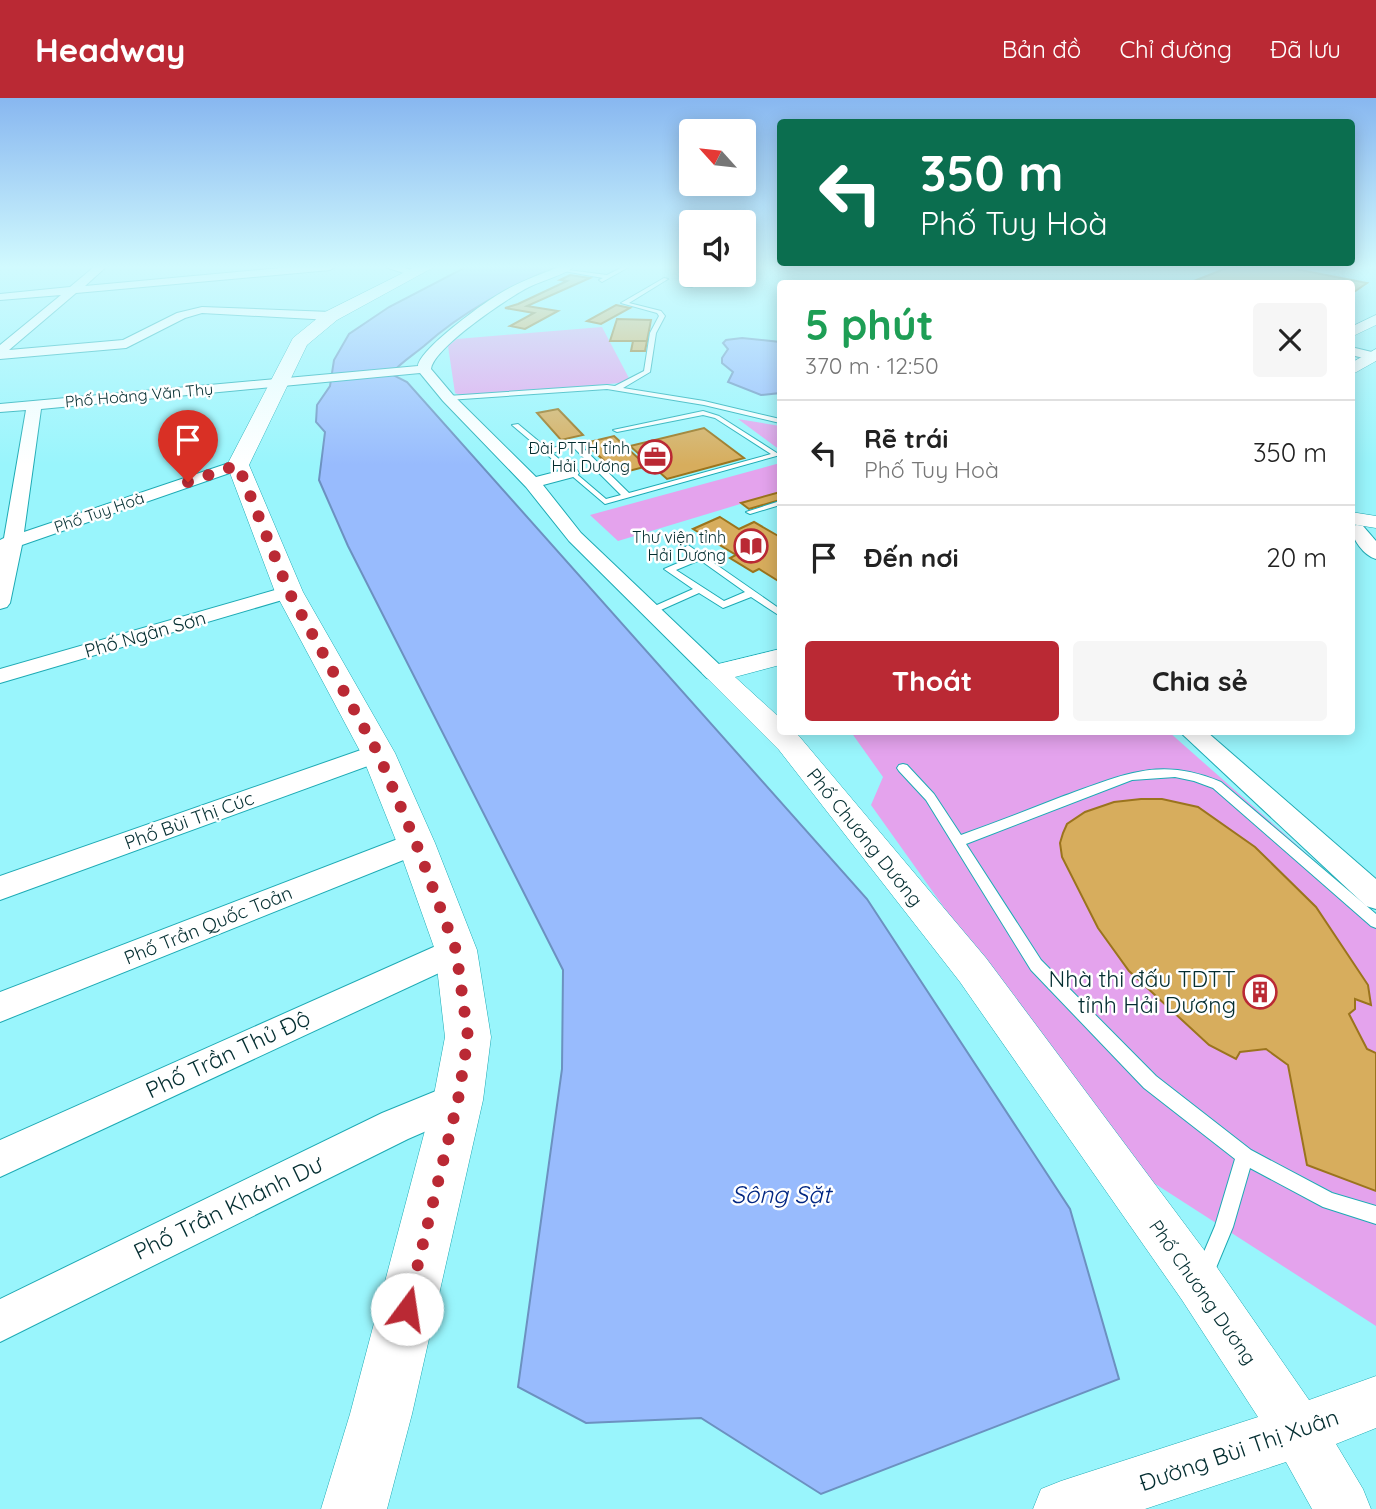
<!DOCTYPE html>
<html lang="vi">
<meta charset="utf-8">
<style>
body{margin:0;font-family:Quicksand,sans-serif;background:#f6f6f6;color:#222;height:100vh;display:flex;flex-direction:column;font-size:26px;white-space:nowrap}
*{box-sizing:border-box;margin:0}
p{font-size:23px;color:#767676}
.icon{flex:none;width:38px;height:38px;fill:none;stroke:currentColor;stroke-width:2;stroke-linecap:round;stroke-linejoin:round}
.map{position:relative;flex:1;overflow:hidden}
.sheet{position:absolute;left:777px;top:182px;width:578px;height:455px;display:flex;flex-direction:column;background:#fff;border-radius:7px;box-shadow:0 4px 18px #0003}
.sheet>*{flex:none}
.guide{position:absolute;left:777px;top:21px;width:578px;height:147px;border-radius:7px;box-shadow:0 4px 18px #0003;background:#0b6e4f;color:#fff;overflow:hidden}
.needle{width:46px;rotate:297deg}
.controls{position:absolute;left:679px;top:21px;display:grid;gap:14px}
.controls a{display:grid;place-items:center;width:77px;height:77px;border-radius:7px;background:#fff;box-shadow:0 4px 18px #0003;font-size:35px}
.pin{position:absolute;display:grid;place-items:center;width:60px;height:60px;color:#fff;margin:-72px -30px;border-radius:50% 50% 50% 0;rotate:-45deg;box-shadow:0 0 7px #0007}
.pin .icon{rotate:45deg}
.me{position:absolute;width:77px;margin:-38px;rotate:14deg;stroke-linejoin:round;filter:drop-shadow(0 0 5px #0008)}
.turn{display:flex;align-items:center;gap:24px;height:147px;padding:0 28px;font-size:32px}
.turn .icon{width:91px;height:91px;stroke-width:2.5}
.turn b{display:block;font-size:49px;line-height:60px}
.round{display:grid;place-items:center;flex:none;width:74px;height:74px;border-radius:7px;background:#f6f6f6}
.overview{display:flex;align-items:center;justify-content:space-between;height:119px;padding:0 28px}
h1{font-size:42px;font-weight:800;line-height:52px;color:#1e9e55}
.button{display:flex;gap:14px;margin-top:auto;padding:14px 28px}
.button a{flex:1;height:80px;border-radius:7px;background:#ba2934;color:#fff;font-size:28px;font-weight:800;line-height:80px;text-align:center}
.button a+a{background:#f6f6f6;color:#222}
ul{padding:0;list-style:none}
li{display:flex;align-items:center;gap:21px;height:105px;padding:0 28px;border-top:2px solid #e0e0e0}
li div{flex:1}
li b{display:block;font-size:26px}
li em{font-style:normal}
header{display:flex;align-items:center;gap:42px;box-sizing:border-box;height:98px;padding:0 35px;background:#ba2934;color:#fff}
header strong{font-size:33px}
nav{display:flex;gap:38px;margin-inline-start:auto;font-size:24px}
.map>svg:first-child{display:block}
.green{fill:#e4a3ed}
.water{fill:#98bbfd;stroke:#6c91c0;stroke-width:2}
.building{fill:#d7ad5d;stroke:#9b741d;stroke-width:2}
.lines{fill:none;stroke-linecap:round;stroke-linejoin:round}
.service-casing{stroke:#1daab4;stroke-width:2}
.minor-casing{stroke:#1daab4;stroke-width:2}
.tertiary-casing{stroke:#1daab4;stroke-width:1}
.secondary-casing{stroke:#1daab4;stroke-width:1}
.service{fill:#fff;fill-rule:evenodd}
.minor{fill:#fff;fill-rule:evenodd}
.tertiary{fill:#fff;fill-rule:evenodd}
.secondary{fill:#fff;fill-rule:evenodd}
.route{stroke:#ba2934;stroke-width:12;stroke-dasharray:0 21.6}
.labels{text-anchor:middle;stroke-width:5;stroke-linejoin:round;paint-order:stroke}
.far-street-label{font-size:16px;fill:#042e31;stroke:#fff}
.far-poi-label{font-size:16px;fill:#042e31;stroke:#fff;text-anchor:end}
.street-label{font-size:19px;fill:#042e31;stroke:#fff}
.near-poi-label{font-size:23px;fill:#042e31;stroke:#fff;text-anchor:end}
.near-street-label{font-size:23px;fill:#042e31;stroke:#fff}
.near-water-label{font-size:24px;font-style:italic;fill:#002682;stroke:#fff}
</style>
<header>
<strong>Headway</strong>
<nav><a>Bản đồ</a><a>Chỉ đường</a><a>Đã lưu</a></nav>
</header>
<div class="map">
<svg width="1376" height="1411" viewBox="0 0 1376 1411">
<rect width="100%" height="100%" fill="#99f5fc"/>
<g class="green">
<polygon points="602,229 631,284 464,299 455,295 448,248 457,241"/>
<polygon points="738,321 780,328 780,352"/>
<polygon points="780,365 780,394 618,443 590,417"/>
<polygon points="851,634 1169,634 1376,817 1376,1228 1129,1069 871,707 883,679"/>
</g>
<g class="water">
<path d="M466 169H555C507 191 463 213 424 248 412 258 401 264 391 276L407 284 867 801 1070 1111 1119 1281 821 1396 701 1320 586 1325 518 1289 562 971 563 872 348 448 319 382 325 334 316 324 317 307 330 288 334 262 349 236 389 209Z"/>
<polygon points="742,240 780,244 780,295 761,297 728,284 733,274 722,265 722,260 728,251 723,245 726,242"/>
</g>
<g class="building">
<polygon points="1229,169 1285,169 1367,185 1354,194 1351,193 1351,186 1194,183"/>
<polygon points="570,177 590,180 527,208 558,213 525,231 510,228 534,215 505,210 518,206 567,183 560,182"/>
<polygon points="616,207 630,210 601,226 587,223"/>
<polygon points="617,221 651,222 647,243 610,243"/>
<polygon points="633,243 647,243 645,253 631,253"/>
<polygon points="558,311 583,337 561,342 537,315"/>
<polygon points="704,330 744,360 667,381 630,348"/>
<polygon points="614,338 639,361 643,360 652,367 625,374 619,369 613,371 585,345"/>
<polygon points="780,394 780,402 749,411 741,405"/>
<polygon points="720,419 739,431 754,424 780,439 780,484 759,471 753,474 730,460 736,457 693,431"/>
<polygon points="1141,701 1162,701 1198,709 1255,749 1316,809 1368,887 1371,907 1355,901 1355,911 1349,916 1367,951 1376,955 1376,1093 1307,1067 1288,967 1266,951 1240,954 1236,961 1209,947 1129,873 1098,830 1062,759 1060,745 1063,735 1067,726 1085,714 1114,704"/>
</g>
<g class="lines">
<defs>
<g id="service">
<polygon points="623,169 629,169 602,184 599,182 603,180 558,172 560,171 607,177"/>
<polygon points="664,180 668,181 629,205 661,213 665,218 656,235 650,274 623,290 704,303 780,321 780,325 704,307 607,291 448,302 445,300 448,298 607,287 615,288 644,273 650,235 659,218 657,215 621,205"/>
<path d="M703 313 719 318 780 357 605 406 512 327 518 326 548 351 577 344 629 395 771 356 715 320 703 317 617 334 613 332ZM573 349 621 397 606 401 552 355Z"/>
<polygon points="780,403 780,407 750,416 746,414"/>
<path d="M688 447 780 511V518L751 499 723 510 699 495 654 515H648V511L693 491 664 471 694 458 684 450ZM700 462 745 494 724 503 676 472Z"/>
<path d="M903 666 907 667 934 696 961 737C994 725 1028 712 1061 699 1120 678 1159 657 1221 684L1376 816V830L1371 828 1213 690 1194 683 1175 679 1132 682 966 746 1041 862 1156 978 1251 1052 1332 1095 1376 1108V1126L1323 1109 1250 1070 1233 1129 1211 1182 1204 1184 1197 1182 1195 1175 1215 1128 1235 1061 1144 990 1031 872 926 702 899 673 897 670 899 667Z"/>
</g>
<g id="minor">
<polygon points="94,169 106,169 85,188 292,169 335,169 330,172 76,195 9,252 123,242 177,215 202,209 331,214 337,218 331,222 202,215 185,220 126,250 0,261 0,247 61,197 0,202 0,196 70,189"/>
<polygon points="385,169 403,169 418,175 413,178"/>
<path d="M559 169H574C561 178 544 182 529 189 509 199 433 250 431 271L453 297 536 379 571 370 577 372 579 375 577 378 543 387 581 435 723 570 726 575 723 580 715 582 707 580 569 443 526 389 443 303 420 275 41 311 24 434 232 364 238 362 246 367 244 370 22 447 10 505 7 509 0 511V442L4 440 26 312 0 314V306L418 268C420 251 482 206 499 196 518 184 539 177 559 169Z"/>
<polygon points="696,177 708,177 692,189 684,189 684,185"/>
<polygon points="1351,249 1376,255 1376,263 1351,257"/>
<path d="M1357 427 1363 428 1376 443V461C1364 458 1351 440 1351 428Z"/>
<polygon points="289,488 296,490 299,494 296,498 0,585 0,571"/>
<polygon points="1180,634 1207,634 1376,781 1376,811 1366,808"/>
<polygon points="378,646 387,649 390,655 387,661 0,802 0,778"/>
<polygon points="416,734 426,737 430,745 426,753 0,924 0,894"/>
<polygon points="456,839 467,842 471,852 467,862 0,1079 0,1042"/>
<polygon points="458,984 470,990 476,1002 470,1014 408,1041 0,1244 0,1201 382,1015"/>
</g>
<g id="tertiary">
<polygon points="1376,217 1376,227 1351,239 1351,229"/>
<polygon points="1376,251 1376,263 1351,277 1351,265"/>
<polygon points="1351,414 1376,418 1376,430 1351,426"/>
<polygon points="780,551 780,567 735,579 780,620 780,634 795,634 799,638 986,860 1216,1168 1309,1302 1376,1278 1376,1330 1336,1346 1363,1391 1371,1411 1312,1411 1286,1364 1145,1411 1033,1411 1041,1391 1061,1383 1258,1319 1182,1202 960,884 779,652 702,575 706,569"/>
</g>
<polygon id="secondary" points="415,169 434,169 337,222 307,247 249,367 303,494 395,655 435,745 477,852 491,939 483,1002 412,1316 387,1411 321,1411 350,1316 433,1002 445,939 435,852 397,745 361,655 275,494 227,367 293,240 325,214"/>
</defs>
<use href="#service" class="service-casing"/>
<use href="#minor" class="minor-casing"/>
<use href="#tertiary" class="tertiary-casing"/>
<use href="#secondary" class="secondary-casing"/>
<use href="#service" class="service"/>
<use href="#minor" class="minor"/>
<use href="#tertiary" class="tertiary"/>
<use href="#secondary" class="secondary"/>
</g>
<linearGradient id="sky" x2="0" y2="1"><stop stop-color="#88b7f0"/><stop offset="0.46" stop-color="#d1fafe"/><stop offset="1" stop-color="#d1fafe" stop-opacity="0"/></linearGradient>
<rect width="1376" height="367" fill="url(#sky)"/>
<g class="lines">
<polyline class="route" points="188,384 238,367 289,494 378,655 416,745 456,852 468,939 458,1002 407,1211"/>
</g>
<defs>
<symbol id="office-ring" viewBox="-11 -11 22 22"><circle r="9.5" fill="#fff" stroke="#ba2934" stroke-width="1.5"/><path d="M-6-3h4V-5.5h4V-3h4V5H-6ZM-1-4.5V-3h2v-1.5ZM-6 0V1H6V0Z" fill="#ba2934"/></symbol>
<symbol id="library-ring" viewBox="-11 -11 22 22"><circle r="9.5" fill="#fff" stroke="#ba2934" stroke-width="1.5"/><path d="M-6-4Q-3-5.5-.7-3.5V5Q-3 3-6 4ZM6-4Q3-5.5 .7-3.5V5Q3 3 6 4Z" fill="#ba2934"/></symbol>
<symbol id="building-ring" viewBox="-11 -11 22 22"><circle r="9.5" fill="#fff" stroke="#ba2934" stroke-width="1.5"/><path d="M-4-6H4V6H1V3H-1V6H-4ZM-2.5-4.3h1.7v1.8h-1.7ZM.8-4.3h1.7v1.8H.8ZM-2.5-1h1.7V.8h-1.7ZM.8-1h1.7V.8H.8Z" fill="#ba2934"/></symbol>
</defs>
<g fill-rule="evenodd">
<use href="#office-ring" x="636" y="340" width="38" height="38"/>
<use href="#library-ring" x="732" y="429" width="38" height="38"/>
<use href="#building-ring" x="1241" y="875" width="38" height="38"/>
</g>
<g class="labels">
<g class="far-street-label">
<text transform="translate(139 297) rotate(-5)" y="6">Phố Hoàng Văn Thụ</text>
<text transform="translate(99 414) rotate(-19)" y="6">Phố Tuy Hoà</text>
</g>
<g class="far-poi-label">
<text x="630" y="356">Đài PTTH tỉnh<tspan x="630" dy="18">Hải Dương</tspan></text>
<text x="726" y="445">Thư viện tỉnh<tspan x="726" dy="18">Hải Dương</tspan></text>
</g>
<g class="street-label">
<text transform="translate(145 536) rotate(-16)" y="7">Phố Ngân Sơn</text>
<text transform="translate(189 722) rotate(-20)" y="7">Phố Bùi Thị Cúc</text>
<text transform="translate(865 739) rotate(51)" y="7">Phố Chương Dương</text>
<text transform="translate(208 827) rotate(-22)" y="7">Phố Trần Quốc Toản</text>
<text transform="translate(1203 1194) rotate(55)" y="7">Phố Chương Dương</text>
</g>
<g class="near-poi-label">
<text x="1236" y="889">Nhà thi đấu TDTT<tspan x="1236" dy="26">tỉnh Hải Dương</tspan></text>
</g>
<g class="near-street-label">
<text transform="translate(228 956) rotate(-25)" y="8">Phố Trần Thủ Độ</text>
<text transform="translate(228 1110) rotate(-26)" y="8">Phố Trần Khánh Dư</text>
<text transform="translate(1239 1352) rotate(-19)" y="8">Đường Bùi Thị Xuân</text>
</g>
<g class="near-water-label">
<text x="781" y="1105">Sông Sặt</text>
</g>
</g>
</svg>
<div class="controls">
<a><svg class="needle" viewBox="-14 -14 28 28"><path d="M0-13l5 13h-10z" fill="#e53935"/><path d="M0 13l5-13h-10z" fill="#767676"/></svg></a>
<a><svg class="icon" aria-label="sound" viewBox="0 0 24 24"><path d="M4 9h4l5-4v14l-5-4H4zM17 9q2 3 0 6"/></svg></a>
</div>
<div class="pin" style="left:188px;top:384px;background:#d93025"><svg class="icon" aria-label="arrive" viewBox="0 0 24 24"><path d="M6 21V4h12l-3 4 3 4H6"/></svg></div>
<svg class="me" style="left:407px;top:1211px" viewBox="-20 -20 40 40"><circle r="19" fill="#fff"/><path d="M0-13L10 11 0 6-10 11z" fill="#ba2934"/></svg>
<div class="guide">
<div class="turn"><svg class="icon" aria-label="left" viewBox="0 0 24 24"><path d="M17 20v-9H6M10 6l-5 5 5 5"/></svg><div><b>350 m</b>Phố Tuy Hoà</div></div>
</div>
<section class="sheet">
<div class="overview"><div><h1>5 phút</h1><p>370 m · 12:50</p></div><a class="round"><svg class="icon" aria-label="close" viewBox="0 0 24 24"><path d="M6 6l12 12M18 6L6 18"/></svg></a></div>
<ul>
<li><svg class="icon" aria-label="left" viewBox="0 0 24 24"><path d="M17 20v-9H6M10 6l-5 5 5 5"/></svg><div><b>Rẽ trái</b><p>Phố Tuy Hoà</p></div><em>350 m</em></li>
<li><svg class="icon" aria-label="arrive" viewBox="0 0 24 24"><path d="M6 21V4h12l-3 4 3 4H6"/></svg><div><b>Đến nơi</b></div><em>20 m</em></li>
</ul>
<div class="button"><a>Thoát</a><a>Chia sẻ</a></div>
</section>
</div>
